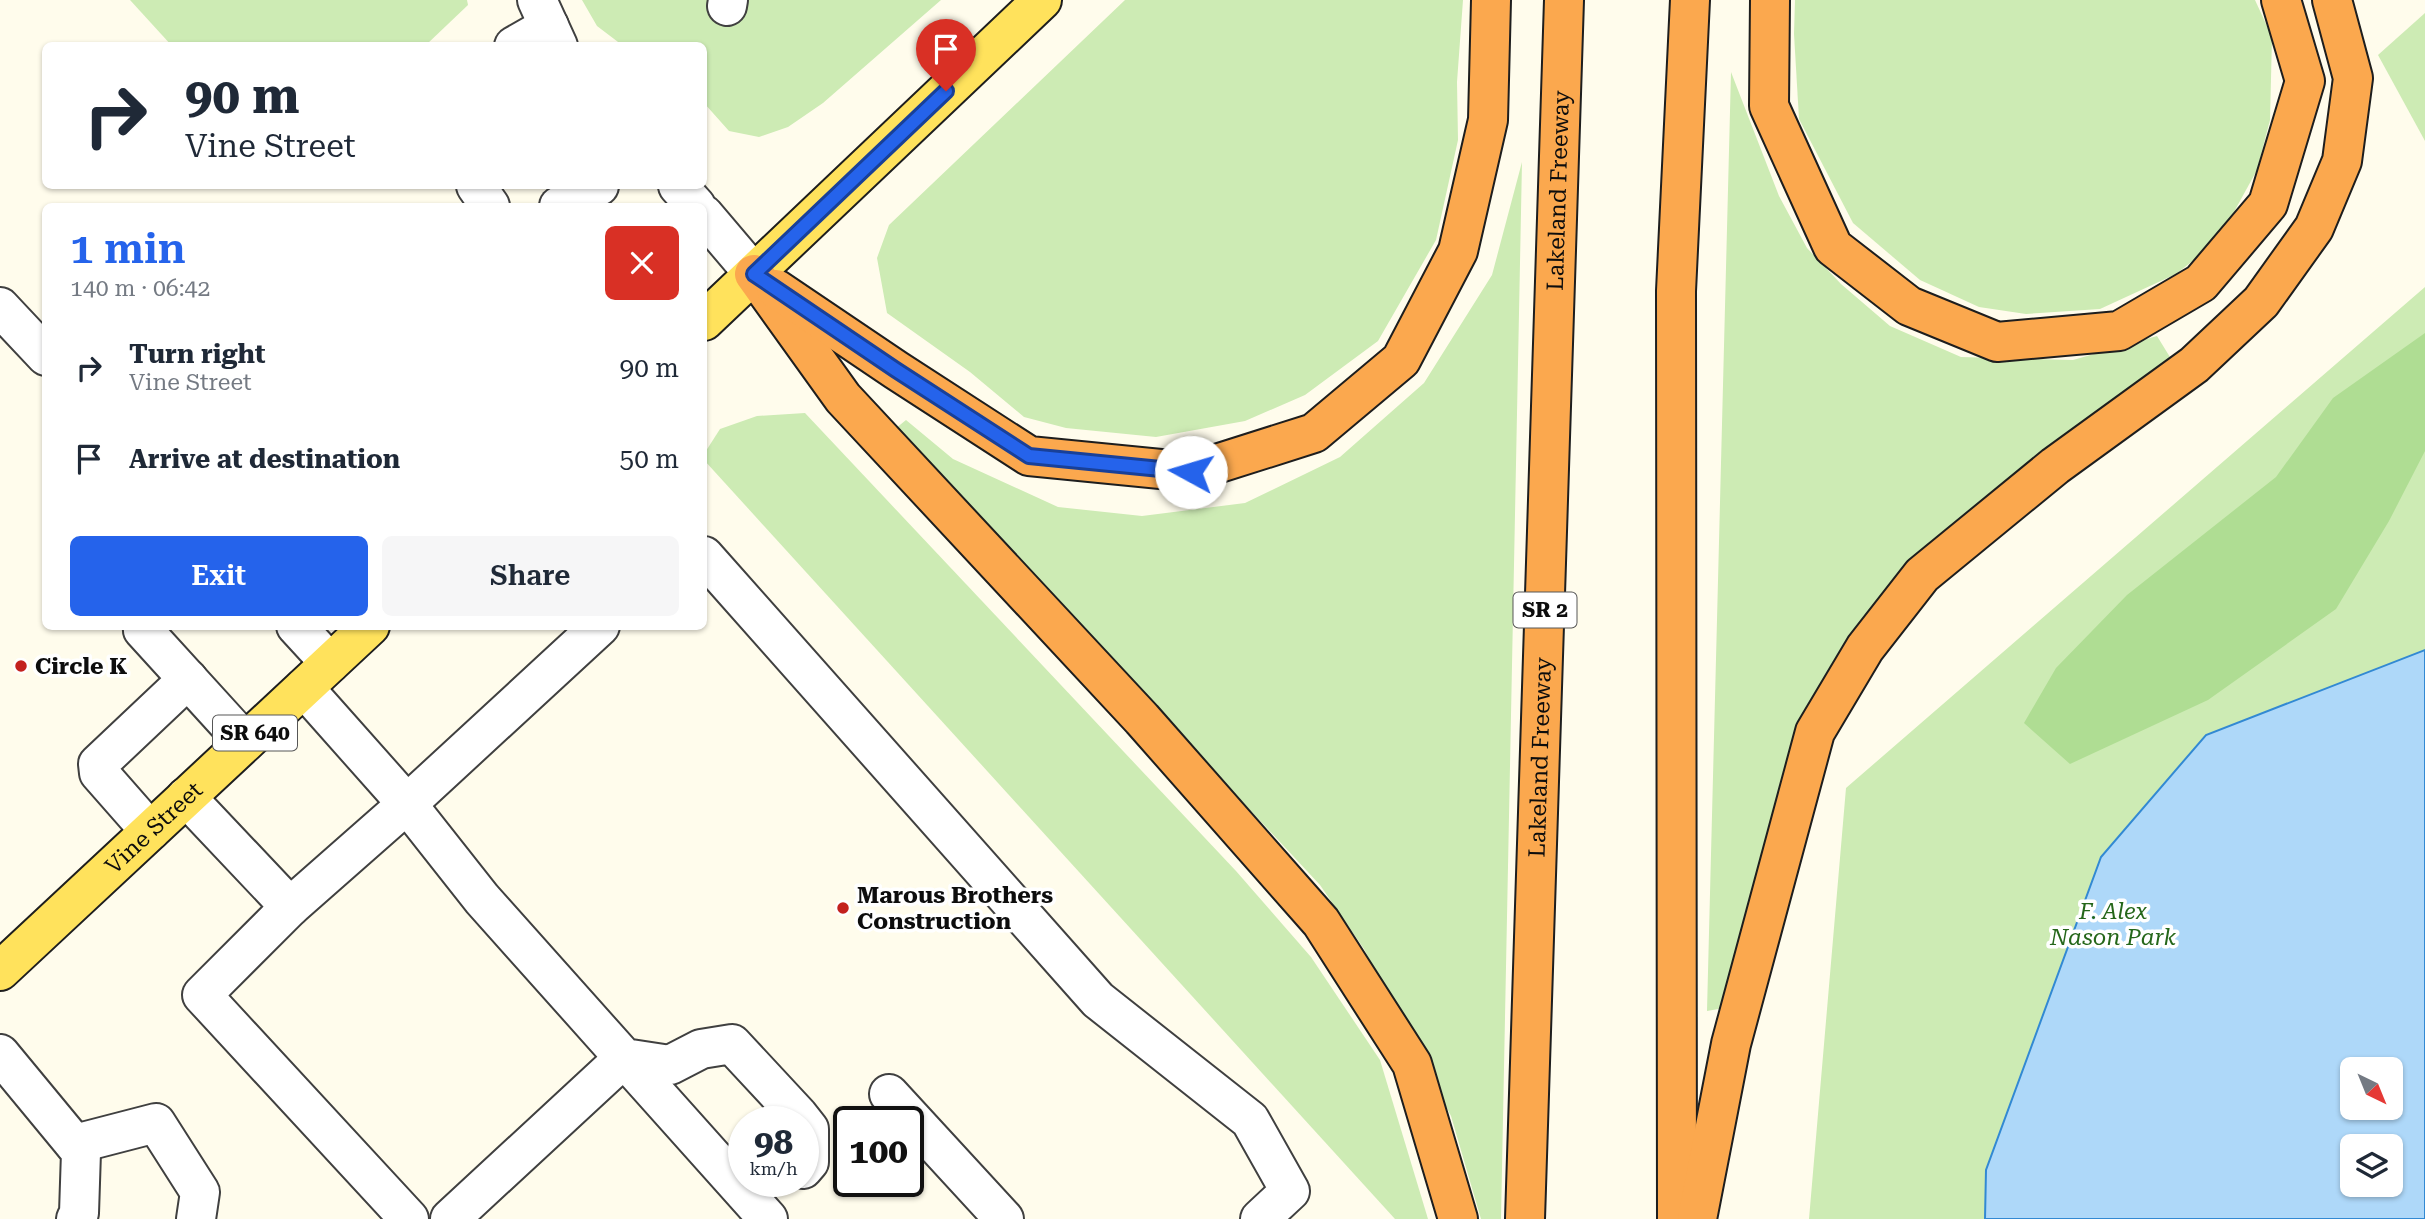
<!DOCTYPE html>
<meta charset="utf-8">
<style>
body{margin:0;font-family:"Roboto Serif",serif;background:#f6f6f7;color:#1f2937;height:100vh;display:flex;flex-direction:column;font-size:26px;white-space:nowrap}
*{box-sizing:border-box;margin:0}
p{font-size:23px;color:#747a83}
.icon{flex:none;width:38px;height:38px;fill:none;stroke:currentColor;stroke-width:2;stroke-linecap:round;stroke-linejoin:round}
.map{position:relative;flex:1;overflow:hidden}
.drawer{position:absolute;left:42px;top:203px;width:665px;height:427px;display:flex;flex-direction:column;background:#fff;border-radius:10px;box-shadow:0 2px 5px #0004}
.drawer>*{flex:none}
.guide{position:absolute;left:42px;top:42px;width:665px;height:147px;border-radius:10px;box-shadow:0 2px 5px #0004;background:#fff;color:#1f2937;overflow:hidden}
.needle{width:46px;rotate:137deg}
.tools{position:absolute;left:2340px;top:1057px;display:grid;gap:14px}
.tools a{display:grid;place-items:center;width:63px;height:63px;border-radius:10px;background:#fff;box-shadow:0 2px 5px #0004;font-size:35px}
.speed{position:absolute;left:728px;top:1106px;display:flex;gap:14px;font-size:35px;font-weight:700;text-align:center}
.speed>*{display:grid;place-content:center;width:91px;height:91px;border-radius:50%;background:#fff;box-shadow:0 2px 5px #0004;line-height:1}
.speed small{font-size:18px;font-weight:400}
.speed .limit{border:4px solid #111;border-radius:10px;background:#fff;color:#111}
.pin{position:absolute;display:grid;place-items:center;width:60px;height:60px;color:#fff;margin:-72px -30px;border-radius:50% 50% 50% 0;rotate:-45deg;box-shadow:0 0 7px #0007}
.pin .icon{rotate:45deg}
.me{position:absolute;width:77px;margin:-38px;rotate:276deg;stroke-linejoin:round;filter:drop-shadow(0 0 5px #0008)}
.turn{display:flex;align-items:center;gap:24px;height:147px;padding:0 28px;font-size:32px}
.turn .icon{width:91px;height:91px;stroke-width:2.5}
.turn b{display:block;font-size:49px;line-height:60px}
.round{display:grid;place-items:center;flex:none;width:74px;height:74px;border-radius:10px;background:#f6f6f7}
.summary{display:flex;align-items:center;justify-content:space-between;height:119px;padding:0 28px}
h1{font-size:42px;font-weight:600;line-height:52px;color:#2563eb}
.button{display:flex;gap:14px;margin-top:auto;padding:14px 28px}
.button a{flex:1;height:80px;border-radius:10px;background:#2563eb;color:#fff;font-size:28px;font-weight:600;line-height:80px;text-align:center}
.button a+a{background:#f6f6f7;color:#1f2937}
ul{padding:0;list-style:none}
li{display:flex;align-items:center;gap:21px;height:91px;padding:0 28px}
li div{flex:1}
li b{display:block;font-size:26px}
li em{font-style:normal}
.map>svg:first-child{display:block}
.green{fill:#cdebb4;fill-rule:evenodd}
.forest{fill:#afdd93}
.water{fill:#aed8f9;stroke:#3289d3;stroke-width:2;fill-rule:evenodd}
.lines{fill:none;stroke-linecap:round;stroke-linejoin:round}
.minor-casing{stroke:#404040;stroke-width:42}
.major-casing{stroke:#1e1e1e;stroke-width:42}
.highway-casing{stroke:#1e1e1e;stroke-width:42}
.minor{stroke:#fff;stroke-width:38}
.major{stroke:#ffe25c;stroke-width:38}
.highway{stroke:#fba84e;stroke-width:38}
.route-casing{stroke:#184099;stroke-width:18}
.route{stroke:#2563eb;stroke-width:12}
.poi-dot{fill:#c3211e;stroke:#fff;stroke-width:2.5}
.labels{text-anchor:middle;stroke-width:7;stroke-linejoin:round;paint-order:stroke}
.shield{fill:#fff;stroke:#565656;stroke-width:2}
.shield-label{font-size:21px;font-weight:bold;fill:#0d0d0d}
.street-label{font-size:23px;fill:#0d0d0d;stroke:#fff}
.poi-label{font-size:23px;font-weight:bold;fill:#0d0d0d;stroke:#fff;text-anchor:start}
.park-label{font-size:23px;font-style:italic;fill:#25671a;stroke:#fff}
</style>
<div class="map">
<svg width="2425" height="1219" viewBox="0 0 2425 1219">
<rect width="100%" height="100%" fill="#fffcec"/>
<g class="green">
<polygon points="130,0 467,0 468,5 426,45 172,46"/>
<polygon points="582,0 941,0 823,103 788,127 759,137 729,131 704,103 704,46 622,45 597,26"/>
<polygon points="1125,0 1463,0 1457,82 1458,140 1436,240 1378,341 1305,395 1245,421 1156,437 1066,428 1024,417 970,372 887,313 877,258 889,225"/>
<polygon points="1795,0 2255,0 2272,37 2270,120 2257,170 2218,241 2176,274 2100,309 2026,314 1979,307 1920,280 1853,223 1799,119 1794,34"/>
<polygon points="2425,13 2425,141 2378,55"/>
<polygon points="1731,72 1779,196 1807,248 1841,284 1890,326 1961,357 2073,360 2157,336 2173,362 2036,456 1939,535 1882,600 1779,800 1740,935 1724,1008 1707,1011"/>
<polygon points="1522,162 1501,1219 1481,1219 1451,1116 1364,949 1320,885 895,429 906,420 953,459 1058,507 1142,516 1245,503 1340,457 1424,383 1492,275"/>
<path d="M2425 287V1219H1809L1846 788ZM2352 1069H2390V1108H2352ZM2352 1146H2390V1185H2352Z"/>
<polygon points="805,413 1236,871 1311,957 1380,1060 1428,1219 1395,1219 704,460 704,454 720,429 757,416"/>
</g>
<polygon class="forest" points="2425,333 2425,451 2389,521 2336,609 2208,700 2070,764 2024,723 2056,668 2127,595 2276,477 2333,398"/>
<path class="water" d="M2425 650V1219H1985L1986 1170 2101 857 2206 735ZM2352 1069H2390V1108H2352ZM2352 1146H2390V1185H2352Z"/>
<g class="lines">
<defs>
<g id="minor">
<polyline points="537,0 558,46"/>
<polyline points="727,6 728,0"/>
<polyline points="514,46 549,26"/>
<polyline points="476,186 490,206"/>
<polyline points="678,186 696,206"/>
<polyline points="559,206 599,186"/>
<polyline points="704,215 754,274"/>
<polyline points="0,307 46,356"/>
<polyline points="704,556 1098,1000 1250,1120 1290,1191 1260,1219"/>
<polyline points="144,626 143,630 245,742"/>
<polyline points="296,626 330,663"/>
<polyline points="304,688 407,804 482,899 624,1058 670,1065 701,1049 732,1044 798,1115 809,1129 809,1162 803,1169"/>
<polyline points="186,797 290,907 202,995 409,1219"/>
<polyline points="150,831 99,773 98,764 188,679"/>
<polyline points="290,907 407,804 600,626"/>
<polyline points="0,1054 81,1152 79,1213 76,1219"/>
<polyline points="889,1094 1004,1219"/>
<polyline points="75,1144 156,1123 200,1192 196,1219"/>
<polyline points="450,1219 624,1058 768,1219"/>
</g>
<g id="major">
<polyline points="704,321 1042,0"/>
<path id="s1" d="M0 971 370 626"/>
</g>
<g id="highway">
<polyline points="1770,0 1769,106 1833,247 1909,306 1997,342 2119,331 2201,283 2268,204 2305,81 2281,0"/>
<polyline points="754,274 843,398 1142,719 1321,922 1412,1064 1458,1219"/>
<polyline points="776,289 896,370 1029,456 1191,472 1314,433 1401,360 1458,251 1488,120 1491,0"/>
<path id="s2" d="M1525 1219 1564 0"/>
<polyline points="1677,1219 1676,291 1690,0"/>
<polyline points="1697,1219 1731,1044 1815,732 1865,648 1922,575 2055,466 2194,365 2261,302 2314,228 2342,161 2353,78 2332,0"/>
</g>
</defs>
<use href="#minor" class="minor-casing"/>
<use href="#major" class="major-casing"/>
<use href="#highway" class="highway-casing"/>
<use href="#minor" class="minor"/>
<use href="#major" class="major"/>
<use href="#highway" class="highway"/>
</g>
<g class="lines">
<defs>
<polyline id="route" points="946,91 754,274 896,370 1029,456 1191,472"/>
</defs>
<use href="#route" class="route-casing"/>
<use href="#route" class="route"/>
</g>
<g class="poi-dot">
<circle cx="21" cy="666" r="7"/>
<circle cx="843" cy="908" r="7"/>
</g>
<g class="labels">
<g class="shield">
<rect x="1513.5" y="592.5" width="63" height="35" rx="5"/>
<rect x="213" y="715.5" width="84" height="35" rx="5"/>
</g>
<g class="shield-label">
<text x="1545" y="617">SR 2</text>
<text x="255" y="740">SR 640</text>
</g>
<g class="street-label">
<text dy="8" stroke="none"><textPath href="#s2" startOffset="1029">Lakeland Freeway</textPath></text>
<text dy="8" stroke="none"><textPath href="#s2" startOffset="462">Lakeland Freeway</textPath></text>
<text dy="8" stroke="none"><textPath href="#s1" startOffset="210">Vine Street</textPath></text>
</g>
<g class="poi-label">
<text x="35" y="674">Circle K</text>
<text x="857" y="903">Marous Brothers<tspan x="857" dy="26">Construction</tspan></text>
</g>
<g class="park-label">
<text x="2113" y="919">F. Alex<tspan x="2113" dy="26">Nason Park</tspan></text>
</g>
</g>
</svg>
<div class="tools">
<a><svg class="needle" viewBox="-14 -14 28 28"><path d="M0-13l5 13h-10z" fill="#e53935"/><path d="M0 13l5-13h-10z" fill="#747a83"/></svg></a>
<a><svg class="icon" aria-label="layers" viewBox="0 0 24 24"><path d="M12 4l9 5-9 5-9-5zM3 14l9 5 9-5"/></svg></a>
</div>
<div class="speed"><div>98<small>km/h</small></div><div class="limit">100</div></div>
<div class="pin" style="left:946px;top:91px;background:#d93025"><svg class="icon" aria-label="arrive" viewBox="0 0 24 24"><path d="M6 21V4h12l-3 4 3 4H6"/></svg></div>
<svg class="me" style="left:1191px;top:472px" viewBox="-20 -20 40 40"><circle r="19" fill="#fff"/><path d="M0-13L10 11 0 6-10 11z" fill="#2563eb"/></svg>
<div class="guide">
<div class="turn"><svg class="icon" aria-label="right" viewBox="0 0 24 24"><path d="M7 20v-9h11M14 6l5 5-5 5"/></svg><div><b>90 m</b>Vine Street</div></div>
</div>
<section class="drawer">
<div class="summary"><div><h1>1 min</h1><p>140 m · 06:42</p></div><a class="round" style="background:#d93025;color:#fff"><svg class="icon" aria-label="close" viewBox="0 0 24 24"><path d="M6 6l12 12M18 6L6 18"/></svg></a></div>
<ul>
<li><svg class="icon" aria-label="right" viewBox="0 0 24 24"><path d="M7 20v-9h11M14 6l5 5-5 5"/></svg><div><b>Turn right</b><p>Vine Street</p></div><em>90 m</em></li>
<li><svg class="icon" aria-label="arrive" viewBox="0 0 24 24"><path d="M6 21V4h12l-3 4 3 4H6"/></svg><div><b>Arrive at destination</b></div><em>50 m</em></li>
</ul>
<div class="button"><a>Exit</a><a>Share</a></div>
</section>
</div>
